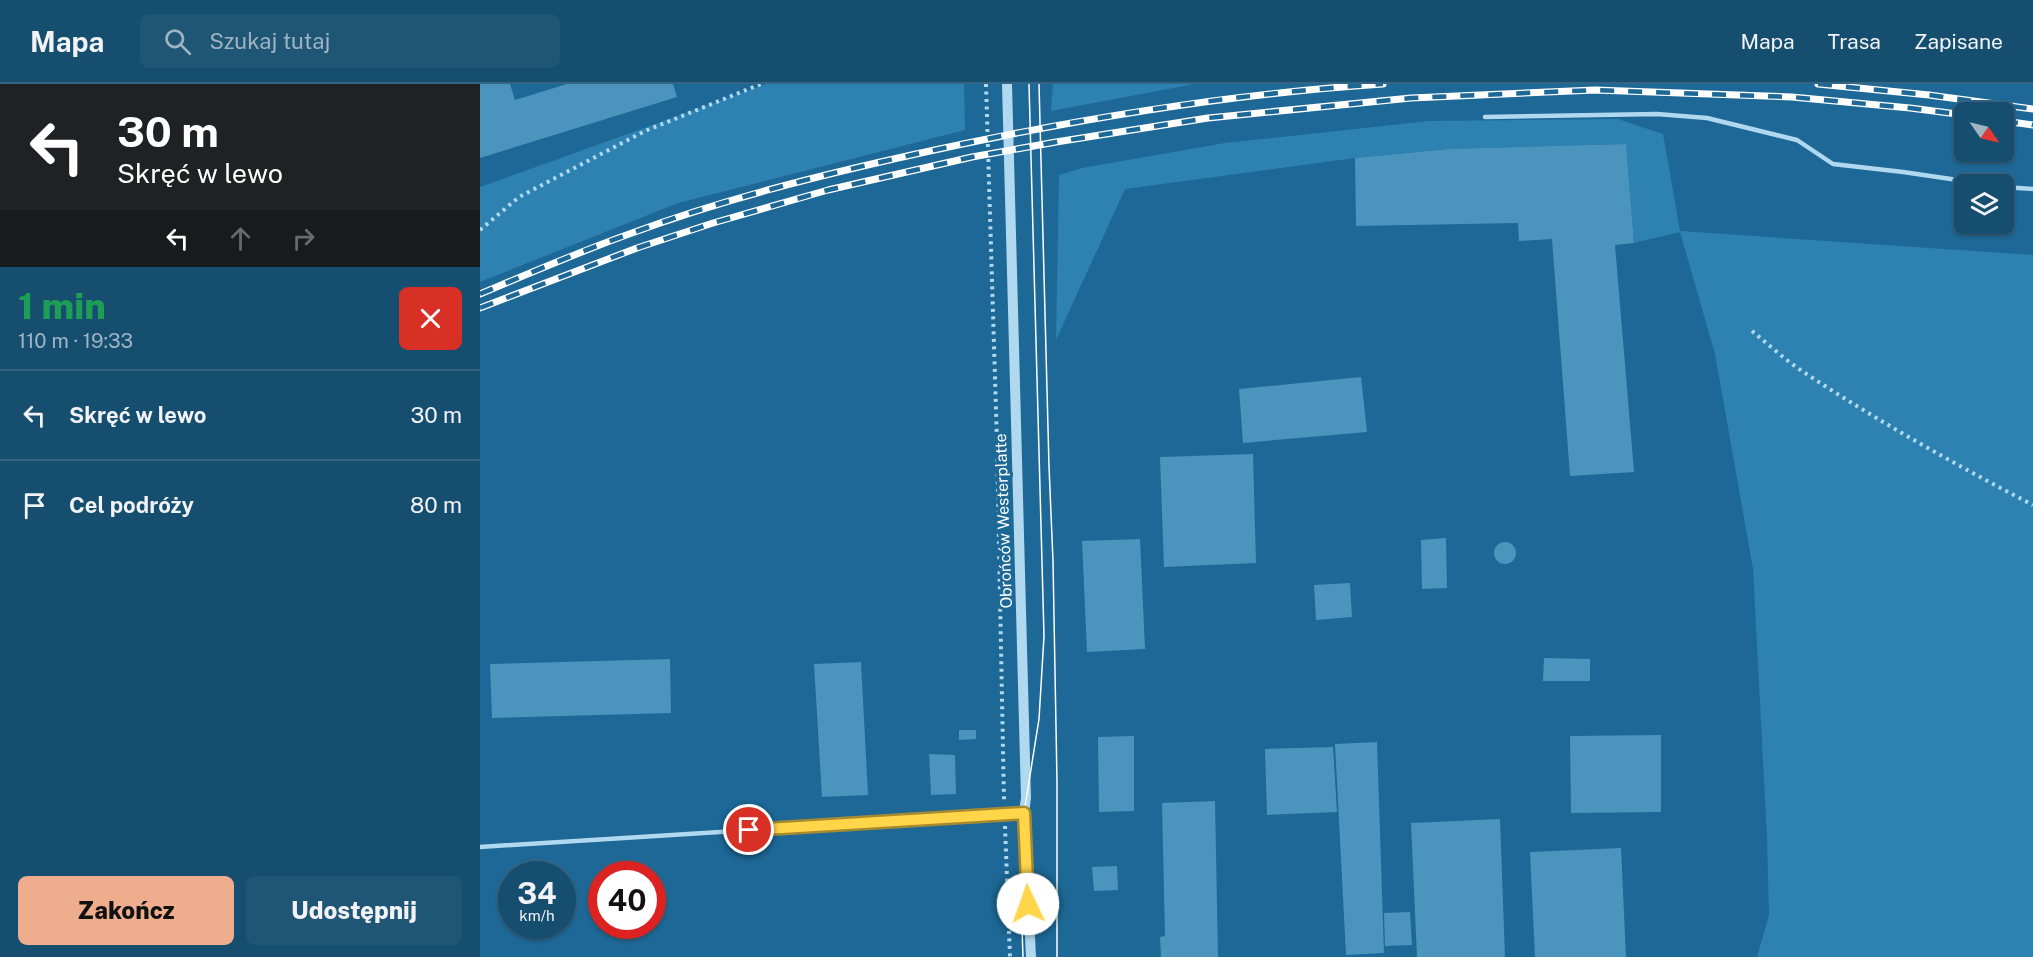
<!DOCTYPE html>
<html lang="pl">
<meta charset="utf-8">
<style>
body{margin:0;font-family:"Public Sans",sans-serif;background:#1f5575;color:#f1f3f6;height:100vh;display:flex;flex-direction:column;font-size:22px;white-space:nowrap}
*{box-sizing:border-box;margin:0}
p{font-size:20px;color:#9eb4c3}
.icon{flex:none;width:33px;height:33px;fill:none;stroke:currentColor;stroke-width:2;stroke-linecap:round;stroke-linejoin:round}
.map{position:relative;flex:1;overflow:hidden}
.details{display:flex;flex-direction:column;background:#164e70;width:480px}
.details>*{flex:none}
.hud{background:#202124;color:#fff;overflow:hidden}
.needle{width:39px;rotate:124deg}
.controls{position:absolute;left:1474px;top:18px;display:grid;gap:12px}
.controls a{display:grid;place-items:center;width:60px;height:60px;border-radius:9px;background:#164e70;box-shadow:0 2px 4px #0004,0 0 0 2px #356583;font-size:30px}
.speed{position:absolute;left:18px;top:777px;display:flex;gap:12px;font-size:30px;font-weight:700;text-align:center}
.speed>*{display:grid;place-content:center;width:78px;height:78px;border-radius:50%;background:#164e70;box-shadow:0 2px 4px #0004,0 0 0 2px #356583;line-height:1}
.speed small{font-size:15px;font-weight:400}
.speed .limit{border:9px solid #d22;background:#fff;color:#111}
.pin{position:absolute;display:grid;place-items:center;width:51px;height:51px;color:#fff;margin:-26px;border:3px solid #fff;border-radius:50%;box-shadow:0 2px 6px #0007}
.me{position:absolute;width:66px;margin:-33px;rotate:357deg;stroke-linejoin:round;filter:drop-shadow(0 0 4px #0008)}
.turn{display:flex;align-items:center;gap:21px;height:126px;padding:0 18px;font-size:27px}
.turn .icon{width:78px;height:78px;stroke-width:2.5}
.turn b{display:block;font-size:42px;line-height:51px}
.lanes{display:flex;align-items:center;height:57px;padding:0 18px;background:#0003;justify-content:center;gap:30px;direction:ltr}
.lanes .off{opacity:.35}
.round{display:grid;place-items:center;flex:none;width:63px;height:63px;border-radius:9px;background:#1f5575}
.summary{display:flex;align-items:center;justify-content:space-between;height:102px;padding:0 18px}
h1{font-size:36px;font-weight:800;line-height:45px;color:#1e9e55}
.cta{display:flex;gap:12px;margin-top:auto;padding:12px 18px}
.cta a{flex:1;height:69px;border-radius:9px;background:#eead8d;color:#111;font-size:24px;font-weight:800;line-height:69px;text-align:center}
.cta a+a{background:#1f5575;color:#f1f3f6}
ul{padding:0;list-style:none}
li{display:flex;align-items:center;gap:18px;height:90px;padding:0 18px;border-top:2px solid #356583}
li div{flex:1}
li b{display:block;font-size:22px}
li em{font-style:normal}
header{display:flex;align-items:center;gap:36px;box-sizing:border-box;height:84px;padding:0 30px;background:#164e70;border-bottom:2px solid #356583}
header strong{font-size:28px}
nav{display:flex;gap:33px;margin-inline-start:auto;font-size:21px}
.search{width:420px;height:54px;background:#1f5575;display:flex;align-items:center;gap:15px;box-sizing:border-box;padding:0 21px;border-radius:9px;color:#9eb4c3;font-size:22px}
main{display:flex;flex:1;min-height:0}
.map>svg:first-child{display:block}
.green{fill:#2d82b2}
.building{fill:#4a94be}
.lines{fill:none;stroke-linecap:round;stroke-linejoin:round}
.path{stroke:#b0d9ef;stroke-width:4;stroke-dasharray:3 4.5;stroke-linecap:butt}
.service{stroke:#b0d9ef;stroke-width:4.5}
.tertiary{stroke:#b0d9ef;stroke-width:10}
.tram{stroke:#fff;stroke-width:1.5}
.rail-casing{stroke:#fff;stroke-width:7}
.rail{stroke:#1d6896;stroke-width:4.5;stroke-dasharray:14;stroke-linecap:butt}
.route-casing{stroke:#a68a30;stroke-width:15}
.route{stroke:#ffd54a;stroke-width:10}
.labels{text-anchor:middle;stroke-width:6;stroke-linejoin:round;paint-order:stroke}
.street-label{font-size:16px;fill:#fff;stroke:#1d6896}
</style>
<header>
<strong>Mapa</strong>
<div class="search"><svg class="icon" aria-label="search" viewBox="0 0 24 24"><circle cx="10" cy="10" r="6"/><path d="M15 15l6 6"/></svg>Szukaj tutaj</div>
<nav><a>Mapa</a><a>Trasa</a><a>Zapisane</a></nav>
</header>
<main>
<section class="details">
<div class="hud">
<div class="turn"><svg class="icon" aria-label="left" viewBox="0 0 24 24"><path d="M17 20v-9H6M10 6l-5 5 5 5"/></svg><div><b>30 m</b>Skręć w lewo</div></div>
<div class="lanes"><svg class="icon" aria-label="left" viewBox="0 0 24 24"><path d="M17 20v-9H6M10 6l-5 5 5 5"/></svg><svg class="icon off" aria-label="ahead" viewBox="0 0 24 24"><path d="M12 20V5M6 11l6-6 6 6"/></svg><svg class="icon off" aria-label="right" viewBox="0 0 24 24"><path d="M7 20v-9h11M14 6l5 5-5 5"/></svg></div>
</div>
<div class="summary"><div><h1>1 min</h1><p>110 m · 19:33</p></div><a class="round" style="background:#d93025;color:#fff"><svg class="icon" aria-label="close" viewBox="0 0 24 24"><path d="M6 6l12 12M18 6L6 18"/></svg></a></div>
<ul>
<li><svg class="icon" aria-label="left" viewBox="0 0 24 24"><path d="M17 20v-9H6M10 6l-5 5 5 5"/></svg><div><b>Skręć w lewo</b></div><em>30 m</em></li>
<li><svg class="icon" aria-label="arrive" viewBox="0 0 24 24"><path d="M6 21V4h12l-3 4 3 4H6"/></svg><div><b>Cel podróży</b></div><em>80 m</em></li>
</ul>
<div class="cta"><a>Zakończ</a><a>Udostępnij</a></div>
</section>
<div class="map">
<svg width="1553" height="873" viewBox="0 0 1553 873">
<rect width="100%" height="100%" fill="#1d6896"/>
<g class="green">
<polygon points="286,0 484,0 485,46 198,119 0,198 0,103"/>
<polygon points="573,0 714,0 571,27"/>
<polygon points="1138,35 1183,50 1200,147 1553,171 1553,873 1277,873 1289,831 1287,753 1273,485 1235,270 1200,148 1154,159 1146,60 967,65 875,74 645,105 576,256 579,91 602,84 745,59 949,37"/>
</g>
<g class="building">
<polygon points="0,0 30,0 35,16 87,0 193,0 197,13 0,74"/>
<polygon points="1146,60 1154,159 1135,161 1154,388 1090,392 1072,155 1039,157 1038,139 876,142 875,74 968,65"/>
<polygon points="881,293 887,348 763,359 759,305"/>
<polygon points="773,370 776,479 684,483 680,373"/>
<polygon points="966,454 967,504 942,505 941,456"/>
<polygon points="660,455 665,565 607,568 602,457"/>
<circle cx="1025" cy="469" r="11"/>
<polygon points="870,499 872,533 836,536 834,501"/>
<polygon points="1064,574 1110,575 1110,597 1063,597"/>
<polygon points="190,575 191,629 12,634 10,580"/>
<polygon points="381,578 388,711 342,713 334,580"/>
<polygon points="479,646 496,646 496,655 479,656"/>
<polygon points="1181,651 1181,728 1091,729 1090,652"/>
<polygon points="654,652 654,727 619,728 618,653"/>
<polygon points="897,658 904,869 866,871 855,660"/>
<polygon points="853,663 857,728 787,731 785,665"/>
<polygon points="449,670 475,671 476,710 451,711"/>
<polygon points="735,717 738,873 681,873 680,853 685,852 682,719"/>
<polygon points="1020,735 1025,873 937,873 931,739"/>
<polygon points="1141,764 1146,873 1055,873 1050,768"/>
<polygon points="637,782 638,806 614,807 612,783"/>
<polygon points="930,828 932,861 905,862 904,829"/>
</g>
<g class="lines">
<g class="path">
<polyline points="506,0 517,359 524,716"/>
<polyline points="0,146 39,113 165,47 281,0"/>
<path d="M1272 247C1288 260 1304 275 1322 287 1396 336 1474 380 1553 421"/>
<polyline points="525,742 530,873"/>
</g>
<g class="service">
<polyline points="1005,33 1177,30 1227,34 1317,56 1353,80 1423,88 1505,100"/>
<polyline points="1524,103 1553,105"/>
<polyline points="0,763 542,729"/>
</g>
<polyline class="tertiary" points="527,0 546,714 544,729 551,873"/>
<g class="tram">
<polyline points="559,0 569,382 573,477 577,698 577,873"/>
<polyline points="543,873 541,814 544,729 559,635 564,552 549,0"/>
</g>
<defs>
<g id="rail">
<polyline points="1338,0 1449,11 1553,25"/>
<polyline points="1524,37 1553,41"/>
<path d="M0 210C50 189 101 167 152 149 244 115 341 91 436 70 590 36 746 10 903 0"/>
<polyline points="0,224 157,164 233,139 348,106 492,73 576,58 728,34 931,14 1115,6 1312,13 1430,24 1485,31"/>
</g>
</defs>
<use href="#rail" class="rail-casing"/>
<use href="#rail" class="rail"/>
</g>
<g class="lines">
<defs>
<polyline id="route" points="269,746 544,729 548,820"/>
</defs>
<use href="#route" class="route-casing"/>
<use href="#route" class="route"/>
</g>
<g class="labels">
<g class="street-label">
<text transform="translate(523 437) rotate(-92)" y="6">Obrońców Westerplatte</text>
</g>
</g>
</svg>
<div class="controls">
<a><svg class="needle" viewBox="-14 -14 28 28"><path d="M0-13l5 13h-10z" fill="#e53935"/><path d="M0 13l5-13h-10z" fill="#9eb4c3"/></svg></a>
<a><svg class="icon" aria-label="layers" viewBox="0 0 24 24"><path d="M12 4l9 5-9 5-9-5zM3 14l9 5 9-5"/></svg></a>
</div>
<div class="speed"><div>34<small>km/h</small></div><div class="limit">40</div></div>
<div class="pin" style="left:269px;top:746px;background:#d93025"><svg class="icon" aria-label="arrive" viewBox="0 0 24 24"><path d="M6 21V4h12l-3 4 3 4H6"/></svg></div>
<svg class="me" style="left:548px;top:820px" viewBox="-20 -20 40 40"><circle r="19" fill="#fff"/><path d="M0-13L10 11 0 6-10 11z" fill="#ffd54a"/></svg>
</div>
</main>
